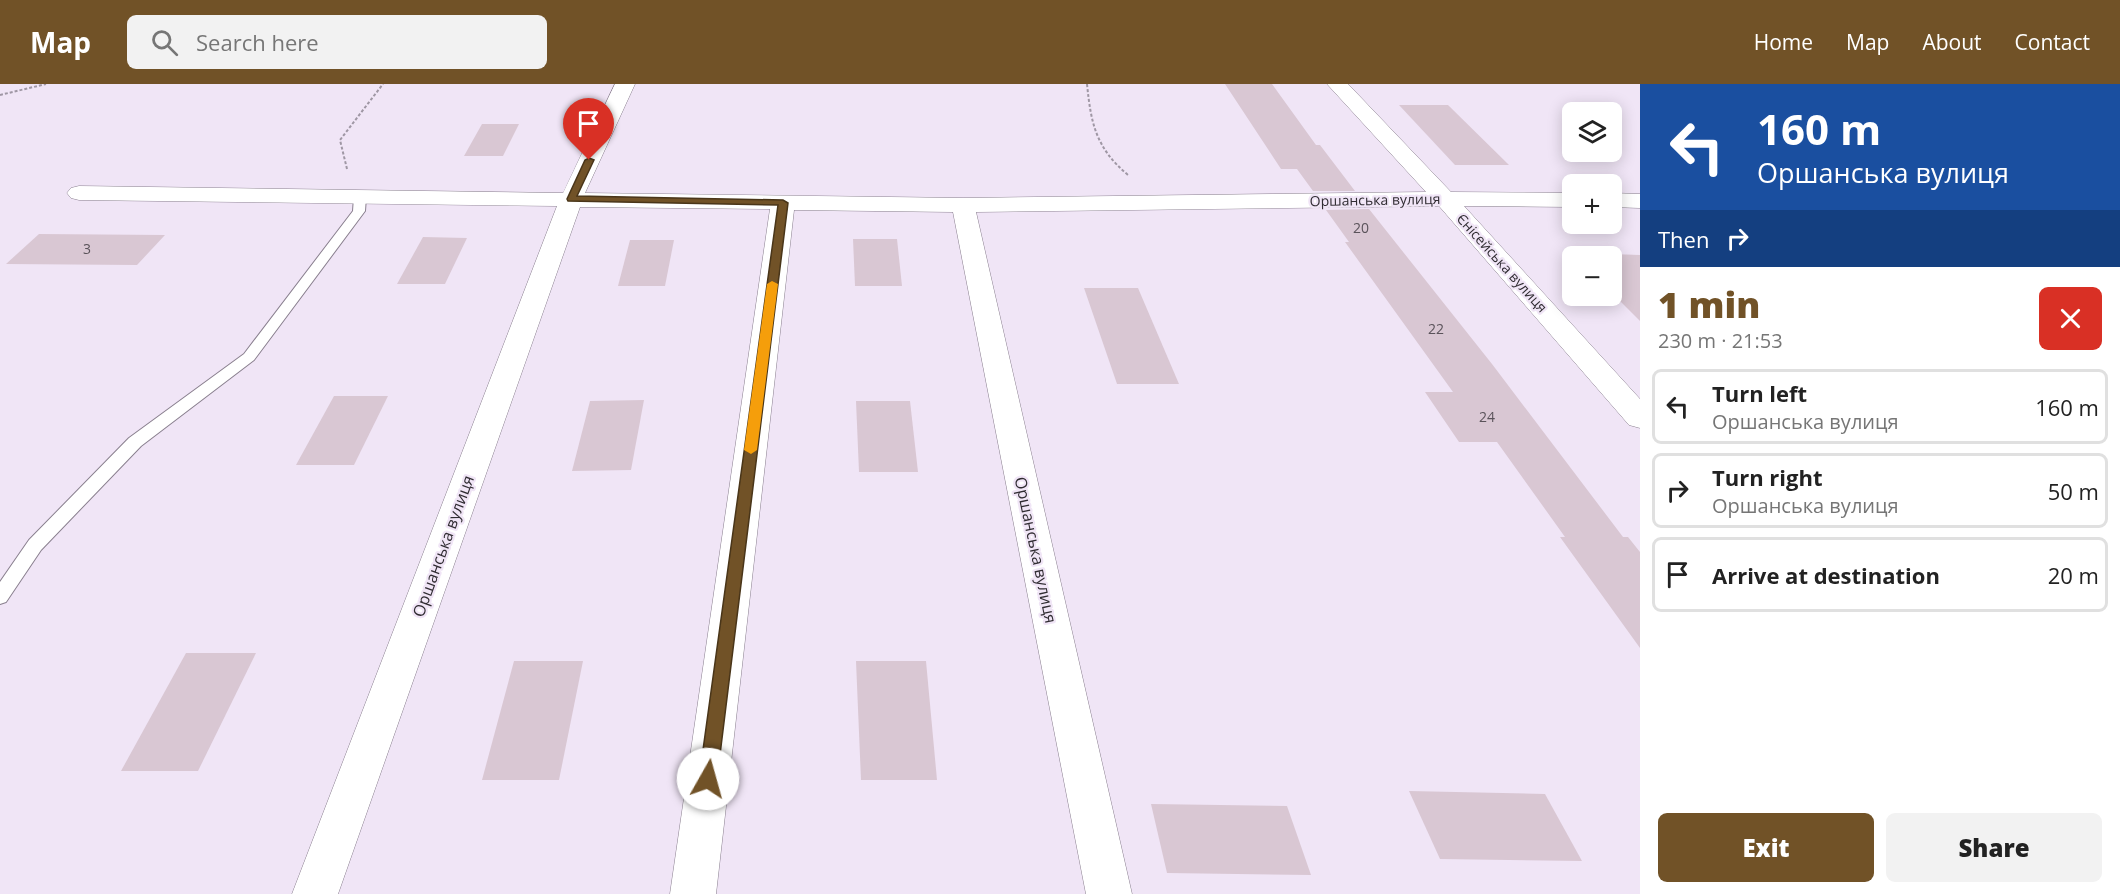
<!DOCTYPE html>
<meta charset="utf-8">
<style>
body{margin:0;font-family:"Open Sans",sans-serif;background:#f2f2f2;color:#222;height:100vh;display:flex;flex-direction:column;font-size:22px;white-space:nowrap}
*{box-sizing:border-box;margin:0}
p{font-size:20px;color:#767676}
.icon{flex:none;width:33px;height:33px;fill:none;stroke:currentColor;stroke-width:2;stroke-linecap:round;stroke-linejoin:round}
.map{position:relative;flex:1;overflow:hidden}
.details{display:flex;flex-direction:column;background:#fff;width:480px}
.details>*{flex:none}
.hud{background:#1a4fa0;color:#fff;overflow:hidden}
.fabs{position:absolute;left:1562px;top:18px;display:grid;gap:12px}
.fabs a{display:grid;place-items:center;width:60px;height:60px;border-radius:9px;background:#fff;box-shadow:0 3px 15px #0003;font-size:30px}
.pin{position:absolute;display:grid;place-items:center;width:51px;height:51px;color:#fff;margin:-62px -26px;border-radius:50% 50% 50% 0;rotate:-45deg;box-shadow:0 0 6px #0007}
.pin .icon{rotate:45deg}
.me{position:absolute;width:66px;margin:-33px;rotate:7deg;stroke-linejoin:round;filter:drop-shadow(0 0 4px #0008)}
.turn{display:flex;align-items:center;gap:21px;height:126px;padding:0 18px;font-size:27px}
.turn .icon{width:78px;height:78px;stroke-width:2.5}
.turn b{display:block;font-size:42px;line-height:51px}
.then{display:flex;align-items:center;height:57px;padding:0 18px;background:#0003;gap:12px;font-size:22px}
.round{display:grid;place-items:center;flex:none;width:63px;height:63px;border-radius:9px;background:#f2f2f2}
.summary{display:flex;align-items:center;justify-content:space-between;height:102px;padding:0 18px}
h1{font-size:36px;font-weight:800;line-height:45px;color:#715227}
.cta{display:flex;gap:12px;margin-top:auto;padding:12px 18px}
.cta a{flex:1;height:69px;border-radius:9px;background:#715227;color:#fff;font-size:24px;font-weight:800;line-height:69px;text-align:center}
.cta a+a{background:#f2f2f2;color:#222}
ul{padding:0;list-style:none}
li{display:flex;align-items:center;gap:18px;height:75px;margin:0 12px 9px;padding:0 6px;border:3px solid #e0e0e0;border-radius:9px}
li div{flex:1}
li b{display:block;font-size:22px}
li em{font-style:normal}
header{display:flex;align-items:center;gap:36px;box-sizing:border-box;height:84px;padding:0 30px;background:#715227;color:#fff}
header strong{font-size:28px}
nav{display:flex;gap:33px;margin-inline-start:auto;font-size:21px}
.search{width:420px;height:54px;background:#f2f2f2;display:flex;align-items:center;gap:15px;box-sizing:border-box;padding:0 21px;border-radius:9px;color:#767676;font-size:22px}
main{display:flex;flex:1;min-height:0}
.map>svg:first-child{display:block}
.building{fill:#d9c7d3}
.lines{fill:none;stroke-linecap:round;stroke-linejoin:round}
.service-casing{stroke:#897f8e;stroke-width:2}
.minor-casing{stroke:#897f8e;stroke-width:1}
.path{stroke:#9f97a4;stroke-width:2;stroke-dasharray:3 2;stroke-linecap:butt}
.service{fill:#fff;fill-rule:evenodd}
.minor{fill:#fff;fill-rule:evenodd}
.route{fill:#715227;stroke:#493519;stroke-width:1.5}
.slow{fill:#f59e0b}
.labels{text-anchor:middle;stroke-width:4.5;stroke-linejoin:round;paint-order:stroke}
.far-street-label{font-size:14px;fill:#302c32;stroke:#f0e5f6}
.number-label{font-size:14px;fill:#5a535a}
.street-label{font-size:16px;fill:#302c32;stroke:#f0e5f6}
</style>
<header>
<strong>Map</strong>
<div class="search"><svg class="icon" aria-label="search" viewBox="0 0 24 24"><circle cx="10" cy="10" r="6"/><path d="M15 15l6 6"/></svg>Search here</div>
<nav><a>Home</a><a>Map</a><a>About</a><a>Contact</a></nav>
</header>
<main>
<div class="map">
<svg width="1640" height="810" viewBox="0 0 1640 810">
<rect width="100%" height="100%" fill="#f0e5f6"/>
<g class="building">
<polygon points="1225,0 1272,0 1316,61 1320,61 1355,107 1313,107 1297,85 1281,85"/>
<polygon points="1399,21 1448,21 1509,81 1455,81"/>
<polygon points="482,40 519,40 503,72 464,72"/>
<polygon points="1369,125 1492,280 1623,453 1628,453 1640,468 1640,564 1560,453 1565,453 1497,358 1459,358 1425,308 1453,308 1345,158 1349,158 1326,126"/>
<polygon points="39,150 165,151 137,181 6,180"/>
<polygon points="423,153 467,154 445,200 397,200"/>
<polygon points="853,155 897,155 902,202 855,202"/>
<polygon points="630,156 674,156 665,202 618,202"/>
<polygon points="1611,170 1640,171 1640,237 1611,208"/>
<polygon points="1084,204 1138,204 1179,300 1117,300"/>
<polygon points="334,312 388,312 354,381 296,381"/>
<polygon points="644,316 631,386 572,387 590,317"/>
<polygon points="856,317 910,317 918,388 859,388"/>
<polygon points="186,569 256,569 198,687 121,687"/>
<polygon points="514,577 583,577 559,696 482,696"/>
<polygon points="856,577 926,577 937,696 861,696"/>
<polygon points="1409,707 1545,710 1582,777 1440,775"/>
<polygon points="1151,720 1287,722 1311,791 1167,789"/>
</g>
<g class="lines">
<defs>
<polygon id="service" points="360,110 366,113 365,127 254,276 141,362 41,466 6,518 0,520 0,498 29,456 129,354 244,270 353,127 354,113"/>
<g id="minor">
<polygon points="615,0 635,0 585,109 963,114 1426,108 1327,0 1348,0 1451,108 1572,109 1572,123 1464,122 1640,315 1640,344 1629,341 1439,122 976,128 1132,810 1086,810 953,128 794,126 716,810 670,810 770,125 580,123 338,810 292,810 557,122 79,116 71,114 67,109 71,104 79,102 563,109"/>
<polygon points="1611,109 1640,110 1640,124 1611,123"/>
</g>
</defs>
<use href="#service" class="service-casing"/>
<use href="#minor" class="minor-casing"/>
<g class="path">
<path d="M1087 0C1091 40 1096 64 1128 91"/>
<polyline points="0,11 46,0"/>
<polyline points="347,85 340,56 383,0"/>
</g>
<use href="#service" class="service"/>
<use href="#minor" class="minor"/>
</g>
<polygon class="route" points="589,74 594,76 577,112 783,116 788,119 717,695 714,701 708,703 702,701 699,695 778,121 568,117 567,115 585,76"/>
<polygon class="slow" points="772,197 778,200 757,366 751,370 744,366 767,200"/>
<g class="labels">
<g class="far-street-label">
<text transform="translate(1375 116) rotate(-1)" y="5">Оршанська вулиця</text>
<text transform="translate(1502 179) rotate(48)" y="5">Єнісейська вулиця</text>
</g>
<g class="number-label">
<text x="1361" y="149">20</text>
<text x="87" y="170">3</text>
<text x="1436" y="250">22</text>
<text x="1487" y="338">24</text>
</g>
<g class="street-label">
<text transform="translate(443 462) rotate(-70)" y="6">Оршанська вулиця</text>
<text transform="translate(1036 466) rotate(78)" y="6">Оршанська вулиця</text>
</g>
</g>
</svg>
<div class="fabs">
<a><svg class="icon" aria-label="layers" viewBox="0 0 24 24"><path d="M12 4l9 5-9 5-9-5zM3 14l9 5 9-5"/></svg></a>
<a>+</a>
<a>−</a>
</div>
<div class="pin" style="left:589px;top:76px;background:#d93025"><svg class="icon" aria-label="arrive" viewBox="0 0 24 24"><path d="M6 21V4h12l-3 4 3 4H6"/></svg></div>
<svg class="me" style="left:708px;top:695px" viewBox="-20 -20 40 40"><circle r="19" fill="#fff"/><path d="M0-13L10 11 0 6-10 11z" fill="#715227"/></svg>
</div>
<section class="details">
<div class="hud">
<div class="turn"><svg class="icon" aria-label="left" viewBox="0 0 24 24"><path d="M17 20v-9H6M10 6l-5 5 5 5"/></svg><div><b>160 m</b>Оршанська вулиця</div></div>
<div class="then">Then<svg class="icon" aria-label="right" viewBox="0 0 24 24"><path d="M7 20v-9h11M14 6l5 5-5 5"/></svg></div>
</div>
<div class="summary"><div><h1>1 min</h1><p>230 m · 21:53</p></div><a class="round" style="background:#d93025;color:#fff"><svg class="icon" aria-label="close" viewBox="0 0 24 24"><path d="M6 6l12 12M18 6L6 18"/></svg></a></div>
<ul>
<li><svg class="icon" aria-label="left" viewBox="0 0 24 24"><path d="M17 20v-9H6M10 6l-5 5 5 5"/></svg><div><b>Turn left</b><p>Оршанська вулиця</p></div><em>160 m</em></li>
<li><svg class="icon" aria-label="right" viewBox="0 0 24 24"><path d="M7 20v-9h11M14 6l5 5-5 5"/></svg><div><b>Turn right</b><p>Оршанська вулиця</p></div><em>50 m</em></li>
<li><svg class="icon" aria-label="arrive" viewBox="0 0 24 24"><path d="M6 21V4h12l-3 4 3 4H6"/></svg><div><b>Arrive at destination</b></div><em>20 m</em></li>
</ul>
<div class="cta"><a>Exit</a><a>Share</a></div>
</section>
</main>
